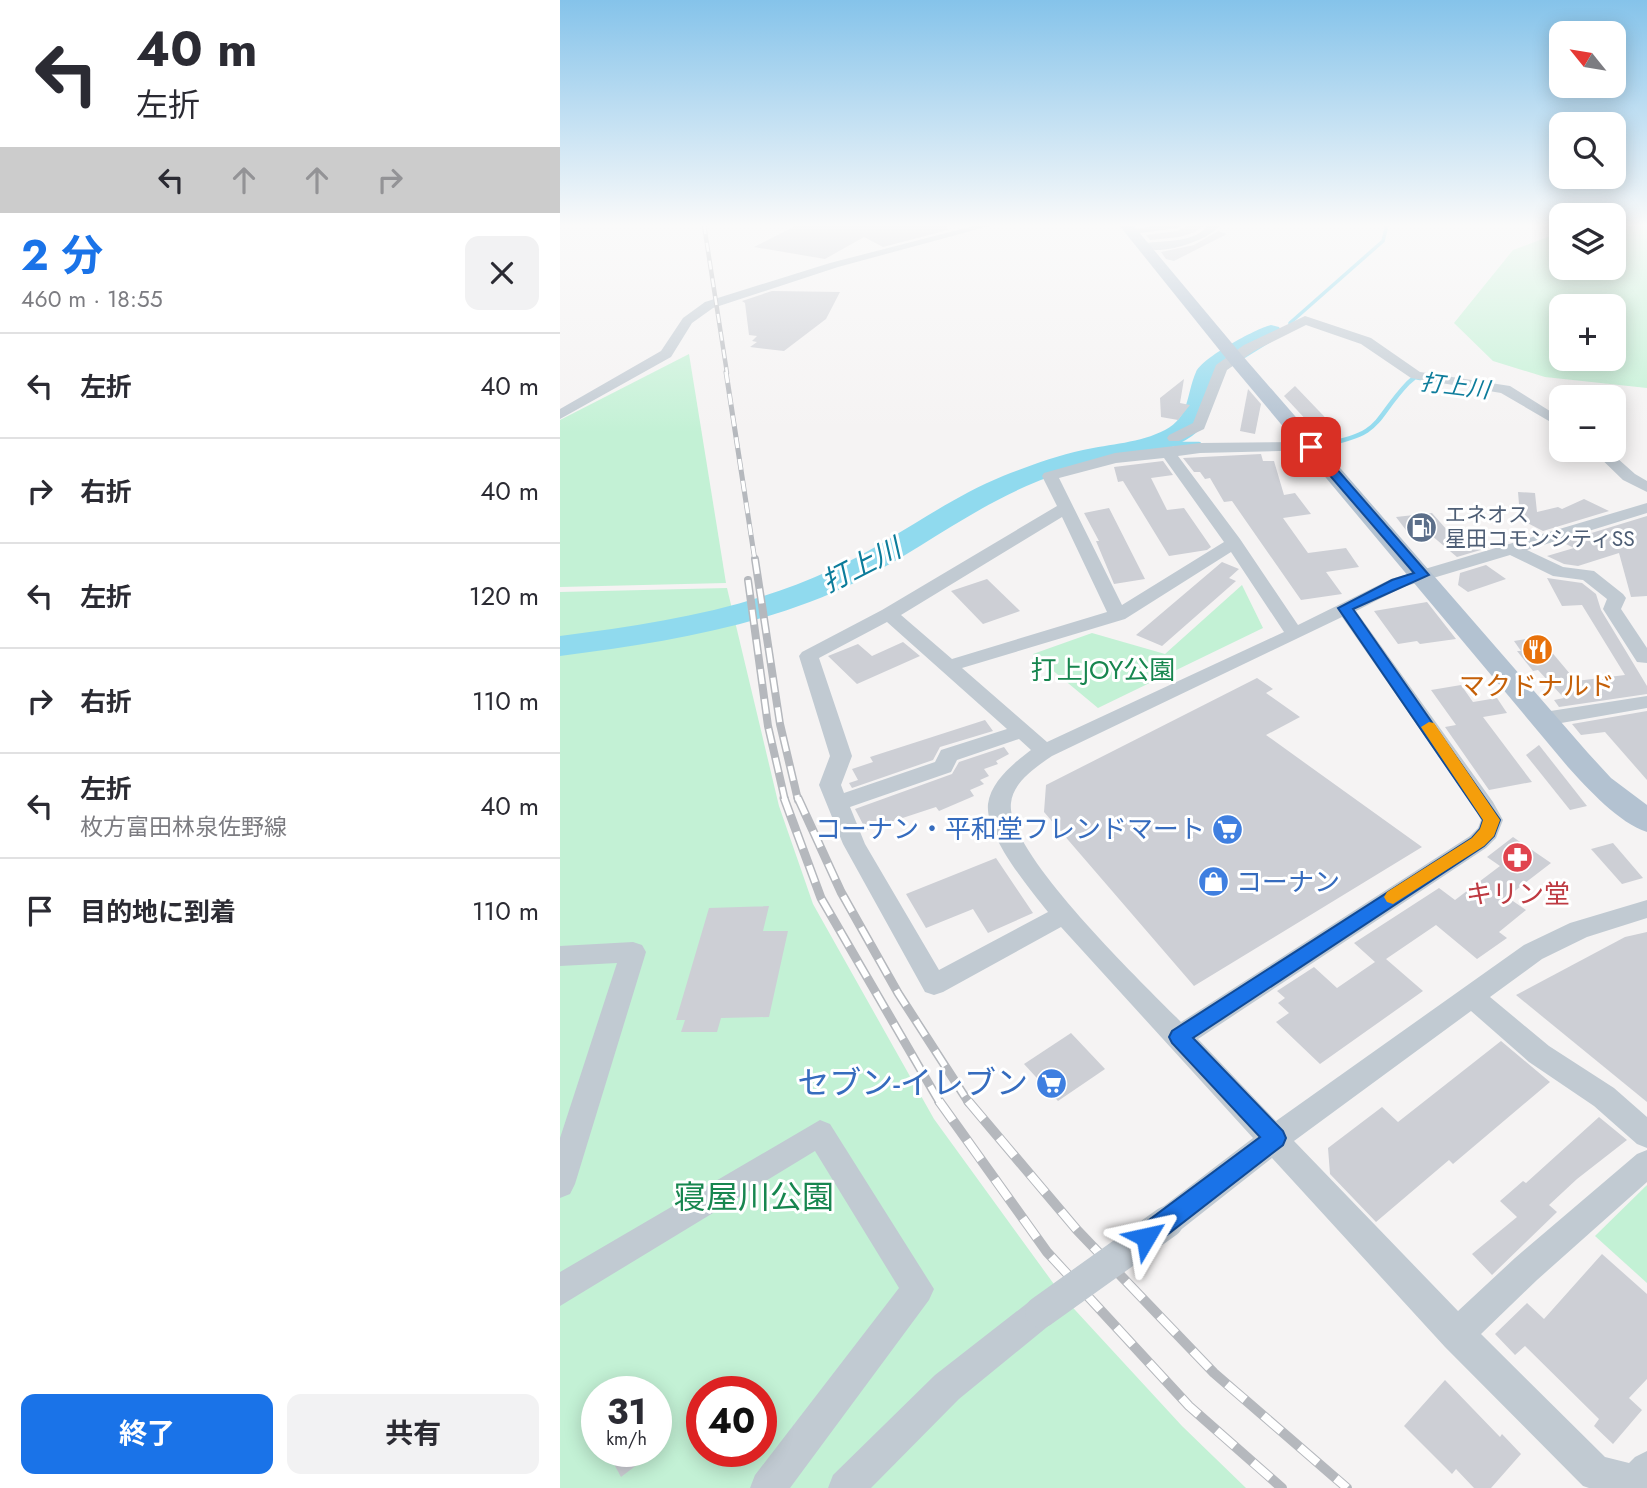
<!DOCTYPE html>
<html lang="ja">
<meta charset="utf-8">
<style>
body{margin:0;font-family:Jost,"Noto Sans JP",sans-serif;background:#f2f2f3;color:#2b2b33;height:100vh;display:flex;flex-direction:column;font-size:26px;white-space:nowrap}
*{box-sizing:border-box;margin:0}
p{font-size:23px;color:#7c7c81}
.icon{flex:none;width:38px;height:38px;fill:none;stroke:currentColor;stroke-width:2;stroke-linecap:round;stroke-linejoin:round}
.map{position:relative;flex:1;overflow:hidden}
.panel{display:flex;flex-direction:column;background:#fff;width:560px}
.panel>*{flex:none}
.banner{background:#fff;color:#2b2b33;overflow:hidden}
.needle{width:46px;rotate:300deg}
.tools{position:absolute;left:989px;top:21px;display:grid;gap:14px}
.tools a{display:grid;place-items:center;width:77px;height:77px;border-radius:14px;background:#fff;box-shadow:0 4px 18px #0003;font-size:35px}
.speed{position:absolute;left:21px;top:1376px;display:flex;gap:14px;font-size:35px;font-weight:700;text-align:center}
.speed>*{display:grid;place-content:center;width:91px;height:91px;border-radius:50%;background:#fff;box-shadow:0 4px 18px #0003;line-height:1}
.speed small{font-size:18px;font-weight:400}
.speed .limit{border:10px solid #d22;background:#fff;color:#111}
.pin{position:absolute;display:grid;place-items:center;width:60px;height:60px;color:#fff;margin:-30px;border-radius:14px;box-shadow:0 4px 10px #0006}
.me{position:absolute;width:77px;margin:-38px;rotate:54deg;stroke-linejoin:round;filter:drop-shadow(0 0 5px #0008)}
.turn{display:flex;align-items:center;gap:24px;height:147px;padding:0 21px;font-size:32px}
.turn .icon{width:91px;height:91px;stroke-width:2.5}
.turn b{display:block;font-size:49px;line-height:60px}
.lanes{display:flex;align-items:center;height:66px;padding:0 21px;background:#0003;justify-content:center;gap:35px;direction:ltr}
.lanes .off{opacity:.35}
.round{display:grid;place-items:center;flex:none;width:74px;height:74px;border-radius:14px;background:#f2f2f3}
.head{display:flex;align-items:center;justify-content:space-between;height:119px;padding:0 21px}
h1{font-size:42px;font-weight:700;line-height:52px;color:#1a73e8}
.cta{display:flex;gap:14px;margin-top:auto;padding:14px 21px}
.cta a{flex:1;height:80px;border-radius:14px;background:#1a73e8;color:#fff;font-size:28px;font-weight:700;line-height:80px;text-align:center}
.cta a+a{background:#f2f2f3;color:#2b2b33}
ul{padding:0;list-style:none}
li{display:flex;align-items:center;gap:21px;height:105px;padding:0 21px;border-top:2px solid #e1e1e2}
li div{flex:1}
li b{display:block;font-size:26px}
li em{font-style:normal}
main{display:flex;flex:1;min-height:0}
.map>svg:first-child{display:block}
.green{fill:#c3f1d5;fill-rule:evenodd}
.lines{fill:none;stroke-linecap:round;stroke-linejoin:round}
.stream-far1{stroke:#90daee;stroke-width:3.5}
.stream{stroke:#90daee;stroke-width:4.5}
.river{fill:#90daee;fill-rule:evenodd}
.building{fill:#cdcfd5}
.minor{fill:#c1cad2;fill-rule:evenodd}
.major{fill:#b3c2d1;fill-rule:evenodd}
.rail-far4-casing{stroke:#b5b8bd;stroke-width:4.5}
.rail-far3-casing{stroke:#b5b8bd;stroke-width:5}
.rail-far2-casing{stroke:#b5b8bd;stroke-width:8}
.rail-far1-casing{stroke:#b5b8bd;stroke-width:9}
.rail-casing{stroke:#b5b8bd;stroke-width:10}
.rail-far4{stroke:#fff;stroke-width:2.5;stroke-dasharray:9;stroke-linecap:butt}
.rail-far3{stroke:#fff;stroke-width:3.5;stroke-dasharray:11;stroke-linecap:butt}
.rail-far2{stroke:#fff;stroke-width:5;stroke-dasharray:15;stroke-linecap:butt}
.rail-far1{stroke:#fff;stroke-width:6;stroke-dasharray:18;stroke-linecap:butt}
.rail{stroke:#fff;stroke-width:8;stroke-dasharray:24;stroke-linecap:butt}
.minor-bridge{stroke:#c1cad2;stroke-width:32}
.route{fill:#1a73e8;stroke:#114b97;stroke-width:2}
.slow{fill:#f59e0b}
.labels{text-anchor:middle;stroke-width:6;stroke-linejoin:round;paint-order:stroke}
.far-service-label{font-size:21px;fill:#4e5e75;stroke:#fff;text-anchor:start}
.far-water-label{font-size:23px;font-style:italic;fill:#0c7c9b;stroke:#fff}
.park-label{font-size:26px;fill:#17864f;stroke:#fff}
.food-label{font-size:26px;fill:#c56008;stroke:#fff}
.shop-label{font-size:26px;fill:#366cbe;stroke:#fff;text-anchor:end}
.health-label{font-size:26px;fill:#be3a42;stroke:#fff}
.water-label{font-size:28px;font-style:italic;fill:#0c7c9b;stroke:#fff}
.near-shop-label{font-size:32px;fill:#366cbe;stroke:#fff;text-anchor:end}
.near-park-label{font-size:32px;fill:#17864f;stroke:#fff}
</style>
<main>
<section class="panel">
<div class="banner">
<div class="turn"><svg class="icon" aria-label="left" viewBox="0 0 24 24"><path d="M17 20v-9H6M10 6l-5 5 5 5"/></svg><div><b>40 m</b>左折</div></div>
<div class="lanes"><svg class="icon" aria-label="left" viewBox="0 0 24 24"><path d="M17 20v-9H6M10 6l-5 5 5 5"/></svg><svg class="icon off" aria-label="ahead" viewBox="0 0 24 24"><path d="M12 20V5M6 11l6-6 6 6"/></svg><svg class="icon off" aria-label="ahead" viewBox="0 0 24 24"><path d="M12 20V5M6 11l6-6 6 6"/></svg><svg class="icon off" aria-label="right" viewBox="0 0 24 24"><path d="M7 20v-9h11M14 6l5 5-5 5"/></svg></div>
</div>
<div class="head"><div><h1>2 分</h1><p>460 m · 18:55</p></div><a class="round"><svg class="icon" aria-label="close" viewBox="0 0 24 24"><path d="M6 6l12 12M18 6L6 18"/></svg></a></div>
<ul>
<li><svg class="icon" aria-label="left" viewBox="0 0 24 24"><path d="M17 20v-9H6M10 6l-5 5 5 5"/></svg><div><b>左折</b></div><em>40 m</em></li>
<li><svg class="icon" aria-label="right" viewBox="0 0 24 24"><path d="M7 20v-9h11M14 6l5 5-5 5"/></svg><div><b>右折</b></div><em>40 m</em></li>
<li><svg class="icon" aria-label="left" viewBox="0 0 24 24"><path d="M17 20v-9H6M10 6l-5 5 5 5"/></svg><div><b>左折</b></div><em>120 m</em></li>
<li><svg class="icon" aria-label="right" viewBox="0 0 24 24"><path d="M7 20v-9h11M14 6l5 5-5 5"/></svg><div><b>右折</b></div><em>110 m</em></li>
<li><svg class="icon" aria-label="left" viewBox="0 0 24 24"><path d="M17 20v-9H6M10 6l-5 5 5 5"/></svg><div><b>左折</b><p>枚方富田林泉佐野線</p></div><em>40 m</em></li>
<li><svg class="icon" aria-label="arrive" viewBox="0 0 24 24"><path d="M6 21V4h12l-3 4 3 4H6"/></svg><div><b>目的地に到着</b></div><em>110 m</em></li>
</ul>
<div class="cta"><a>終了</a><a>共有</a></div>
</section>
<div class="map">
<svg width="1087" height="1488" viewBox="0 0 1087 1488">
<rect width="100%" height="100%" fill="#f5f3f3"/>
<g class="green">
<path d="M1054 225H1087V388L985 377 933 361 894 323 953 250 1001 232V268H1054ZM1001 306H1054V359H1001Z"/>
<polygon points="129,354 166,583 0,587 0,420"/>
<polygon points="682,585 703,628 538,708 473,654 532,633 605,654"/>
<path d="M167 588 219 806 253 904 374 1119 504 1298 622 1426 686 1488H0V592ZM37 1391H96V1451H37ZM142 1391H201V1451H142Z"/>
<polygon points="1087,1185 1087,1283 1035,1236"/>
</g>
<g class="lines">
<polyline class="stream-far1" points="730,323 823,241 827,225"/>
<g class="stream">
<polyline points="588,444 639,444"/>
<path d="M766 444C824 433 813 420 848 383L855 377 860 378"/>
</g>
<path class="river" d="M711 325 719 327 722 332 719 337 659 374C655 396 652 422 632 436 600 459 553 458 516 468 502 471 489 477 476 482 410 509 359 551 296 582 204 627 101 643 0 656V636C93 624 185 610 271 570 331 543 382 501 443 476 469 466 495 456 523 450 550 444 580 443 605 430 630 417 626 395 636 372 642 358 695 329 711 325Z"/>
</g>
<g class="building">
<polygon points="237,225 387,225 388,230 323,247 304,237 265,259 194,247"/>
<polygon points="627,225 643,226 635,232 619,237 590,240 586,235 618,231"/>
<polygon points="658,231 667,234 614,261 606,259 601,252 634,245"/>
<polygon points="212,291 280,292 266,319 224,351 190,347 197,342 192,341 197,336 189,335 185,303 182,301"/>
<polygon points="624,379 620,403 630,405 618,420 601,417 600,398"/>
<polygon points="735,386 781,434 762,437 724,396"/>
<polygon points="688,389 701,404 695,434 680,431"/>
<polygon points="701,454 703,461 714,461 724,495 735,493 751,514 723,518 748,553 786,548 799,567 766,572 782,594 741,600 672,501 664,502 650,478 645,479 640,472 634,472 623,458"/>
<polygon points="603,461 613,475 591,478 607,510 624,508 651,547 647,550 609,556 563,481 558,482 554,467"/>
<polygon points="958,492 975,493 977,512 998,507 1002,509 1024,499 1049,511 983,531 956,517 960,516"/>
<polygon points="549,508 585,579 554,584 536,541 539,541 524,513"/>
<polygon points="872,513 887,530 934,546 897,557 871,535 852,538 836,517"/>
<polygon points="1087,516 1087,596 1071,597 1059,553 1018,566 1004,564 987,556 1014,548 1002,542"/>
<polygon points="662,562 679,569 669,578 676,581 602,646 576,635"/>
<polygon points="926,565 946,579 908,592 898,585 900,573"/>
<polygon points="987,578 1022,583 1036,594 1041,610 1087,686 1087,694 999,707 994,700 1004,698 978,670 973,671 957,651 961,651 954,641 979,637 1016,681 1065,675 1022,605 1002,606"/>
<polygon points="427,579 460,611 423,624 391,591"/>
<polygon points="867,602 896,639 860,644 857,641 838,644 814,611"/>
<polygon points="343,642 360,656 297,684 268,656 298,644 312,656"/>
<polygon points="697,678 713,689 706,693 740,717 706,735 862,847 634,986 484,812 486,785"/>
<polygon points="901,685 913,702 937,698 947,713 923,717 972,782 929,790 885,727 896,725 871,690"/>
<polygon points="1087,711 1087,780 1045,732 1021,735 1012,724"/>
<polygon points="425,720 433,731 380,747 373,760 292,788 289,783 298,780 292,769 313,762 310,757"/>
<polygon points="979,745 1027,806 1010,810 966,755"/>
<polygon points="444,747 449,754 436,761 438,764 424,769 429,776 420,780 424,784 410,790 414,796 379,811 376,807 306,830 295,809 392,774 399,762"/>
<polygon points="953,837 991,863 947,897 966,910 939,932 947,938 917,959 876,925 826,959 863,991 760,1064 716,1022 729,1013 718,1003 725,998 717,991 754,967 777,988 815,962 794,943 879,888 895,900 940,866 927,857"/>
<polygon points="1053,843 1083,878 1062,884 1031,849"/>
<polygon points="436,858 473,913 428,933 413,909 366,928 346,894"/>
<polygon points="209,906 203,931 228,931 209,1017 161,1018 157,1032 121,1032 125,1020 116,1020 149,908"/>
<polygon points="1087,932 1087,1102 956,995 1065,937"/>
<polygon points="511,1033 545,1069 498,1101 464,1064"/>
<polygon points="941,1041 990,1082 893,1164 889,1160 816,1222 770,1174 768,1148 822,1107 838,1122"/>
<polygon points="1039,1117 1067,1140 1017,1179 989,1205 997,1212 932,1275 912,1254 957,1217 940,1201 963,1181 966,1183"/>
<polygon points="1042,1254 1087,1294 1087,1379 1069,1398 1082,1410 1053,1444 1034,1426 1039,1419 965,1346 955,1355 935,1334 967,1303 984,1319"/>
<polygon points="885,1380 940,1437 942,1434 961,1454 931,1488 914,1488 896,1469 892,1474 844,1426"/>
<polygon points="47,1451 95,1451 61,1477"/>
</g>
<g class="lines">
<g class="minor">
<polygon points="417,225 433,225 278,267 153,308 132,323 111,357 0,419 0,409 101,351 123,318 145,302 270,263"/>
<polygon points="596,225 623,225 618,228 573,234 568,231"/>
<path d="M647 225 660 226C647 241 597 258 579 246L585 243C603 241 639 242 647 225Z"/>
<polygon points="745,316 811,338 860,372 950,386 1001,418 1001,428 941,393 851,378 801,344 746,325 694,351 667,370 644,429 619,441 609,441 607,438 609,435 633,423 656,365 684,345"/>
<path d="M751 442 759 447 756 450 640 453 618 456 680 539 738 625 831 579 1087 503V513L967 550 1003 567 1034 571 1063 594 1066 598 1061 609 1087 648V663L1077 662 1043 609 1047 599 1023 580 993 576 950 555 843 587 796 611 933 802 943 820 936 838 926 848 638 1039 716 1121 964 945 1010 923 1087 900V918L1027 937 982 959 930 997 989 1046 1054 1088 1087 1117V1148L1077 1144 1034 1106 969 1062 911 1011 734 1141 898 1311 955 1258 1077 1154 1087 1150V1182L977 1280 921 1334 1045 1457 1069 1463 1075 1457 1087 1451V1488H1029L1023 1486 885 1347 712 1158 618 1232 607 1236 596 1232 592 1222 596 1212 693 1138 501 927 383 992 374 995 365 992 283 844 259 785 270 756 239 656 242 652 322 610 497 506 482 476 484 473 555 453 640 443ZM604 458 664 542 562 605 499 478 556 463ZM502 517 547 612 392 659 341 615ZM671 552 724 632 487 742 402 668 565 619ZM782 617 916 810 921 820 918 828 910 836 621 1022C585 985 445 852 451 803 453 782 476 767 492 756ZM327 622 447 729 381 750 375 762 284 793 281 785 292 756 259 658ZM459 739 471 750C454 763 431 781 428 804 425 836 469 888 488 912L379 970 305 844 290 807 391 772 397 760Z"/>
<polygon points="1032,450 1048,450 1075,474 1087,481 1087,492 1063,480"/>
<polygon points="1087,696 1087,708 984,726 977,724 974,719 977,714 984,712"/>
<polygon points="73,942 82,945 86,952 15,1184 10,1194 0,1198 0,1138 57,963 0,966 0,946"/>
<polygon points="260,1120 270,1124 374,1289 369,1300 230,1488 190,1488 195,1475 339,1288 255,1151 0,1306 0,1272"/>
<polygon points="481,1296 492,1301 497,1312 492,1323 399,1399 311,1488 268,1488 273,1475 375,1375 470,1301"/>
</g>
<path class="major" d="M559 225H573L681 354 1028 753 1051 778 1087 805V832C1059 823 1028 789 1008 767L669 362Z"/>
<defs>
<polyline id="rail-far4" points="144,225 167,373"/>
<polyline id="rail-far3" points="166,372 195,561"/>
<g id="rail-far2">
<polyline points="195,559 220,724 238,800"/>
<polyline points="188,580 208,726 225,800"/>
</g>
<g id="rail-far1">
<polyline points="224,798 261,898 380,1103"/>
<polyline points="238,798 281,892 338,993 409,1103"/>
</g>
<g id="rail">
<polyline points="379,1101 487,1252 629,1406 722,1488"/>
<polyline points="408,1101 517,1230 654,1373 787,1488"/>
</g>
</defs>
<use href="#rail-far4" class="rail-far4-casing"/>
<use href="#rail-far3" class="rail-far3-casing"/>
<use href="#rail-far2" class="rail-far2-casing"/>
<use href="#rail-far1" class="rail-far1-casing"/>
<use href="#rail" class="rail-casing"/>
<use href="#rail-far4" class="rail-far4"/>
<use href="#rail-far3" class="rail-far3"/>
<use href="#rail-far2" class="rail-far2"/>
<use href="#rail-far1" class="rail-far1"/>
<use href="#rail" class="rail"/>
<polyline class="minor-bridge" points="481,1312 607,1222"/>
</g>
<linearGradient id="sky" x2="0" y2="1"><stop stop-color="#85c3ea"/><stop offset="0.52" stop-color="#fafafa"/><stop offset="1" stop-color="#fafafa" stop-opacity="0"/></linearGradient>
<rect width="1087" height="433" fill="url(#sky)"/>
<polygon class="route" points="747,444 755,444 869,575 793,609 940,820 934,836 924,846 633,1038 723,1131 726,1138 723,1145 594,1245 586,1248 577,1245 574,1237 577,1229 700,1137 612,1043 609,1037 612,1031 912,838 920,829 923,820 778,608 832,580 854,573 747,449"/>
<polygon class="slow" points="869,722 874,723 940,820 934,836 924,846 833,904 827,902 824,897 827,892 912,838 920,829 923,820 861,727"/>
<defs>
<symbol id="fuel-disc" viewBox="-11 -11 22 22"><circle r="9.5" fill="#5c6f8a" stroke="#fff"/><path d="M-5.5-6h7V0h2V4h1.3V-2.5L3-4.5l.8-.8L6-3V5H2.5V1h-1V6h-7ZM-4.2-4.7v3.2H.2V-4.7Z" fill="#fff"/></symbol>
<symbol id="restaurant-disc" viewBox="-11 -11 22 22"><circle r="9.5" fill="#e8710a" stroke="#fff"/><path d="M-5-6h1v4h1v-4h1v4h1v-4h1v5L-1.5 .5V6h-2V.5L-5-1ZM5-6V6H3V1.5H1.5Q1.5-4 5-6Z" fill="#fff"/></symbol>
<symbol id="supermarket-disc" viewBox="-11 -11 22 22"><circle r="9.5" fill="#3f7fe0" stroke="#fff"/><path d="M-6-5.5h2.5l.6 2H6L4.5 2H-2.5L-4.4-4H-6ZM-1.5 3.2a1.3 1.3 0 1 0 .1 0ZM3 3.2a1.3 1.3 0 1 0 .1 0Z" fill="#fff"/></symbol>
<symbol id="pharmacy-disc" viewBox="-11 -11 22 22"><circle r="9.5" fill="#e0444e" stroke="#fff"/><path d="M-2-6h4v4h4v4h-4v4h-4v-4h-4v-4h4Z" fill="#fff"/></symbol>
<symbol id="shop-disc" viewBox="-11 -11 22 22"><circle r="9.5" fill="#3f7fe0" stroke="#fff"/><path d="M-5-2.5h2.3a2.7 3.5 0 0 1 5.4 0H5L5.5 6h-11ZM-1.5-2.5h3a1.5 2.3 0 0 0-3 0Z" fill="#fff"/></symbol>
</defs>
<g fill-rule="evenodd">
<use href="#fuel-disc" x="844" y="510" width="35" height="35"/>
<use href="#restaurant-disc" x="960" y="632" width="35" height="35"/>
<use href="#supermarket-disc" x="650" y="812" width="35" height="35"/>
<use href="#pharmacy-disc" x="940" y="840" width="35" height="35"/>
<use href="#shop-disc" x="636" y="864" width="35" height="35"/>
<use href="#supermarket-disc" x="474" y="1066" width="35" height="35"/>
</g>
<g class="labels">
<g class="far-service-label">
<text x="885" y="522">エネオス<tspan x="885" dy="24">星田コモンシティSS</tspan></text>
</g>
<g class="far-water-label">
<text transform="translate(895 386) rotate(7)" y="8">打上川</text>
</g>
<g class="park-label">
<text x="543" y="679">打上JOY公園</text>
</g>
<g class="food-label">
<text x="977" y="695">マクドナルド</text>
</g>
<g class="shop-label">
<text x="645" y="838">コーナン・平和堂フレンドマート</text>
<text x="676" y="891" text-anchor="start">コーナン</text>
</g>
<g class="health-label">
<text x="958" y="903">キリン堂</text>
</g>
<g class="water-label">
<text transform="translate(301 565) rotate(-27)" y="10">打上川</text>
</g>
<g class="near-shop-label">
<text x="468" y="1094">セブン-イレブン</text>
</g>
<g class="near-park-label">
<text x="194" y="1208">寝屋川公園</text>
</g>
</g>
</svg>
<div class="tools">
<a><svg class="needle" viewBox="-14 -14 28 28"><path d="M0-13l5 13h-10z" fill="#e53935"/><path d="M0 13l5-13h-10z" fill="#7c7c81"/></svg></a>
<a><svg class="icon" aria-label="search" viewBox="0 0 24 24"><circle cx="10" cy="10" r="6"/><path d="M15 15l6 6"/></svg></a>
<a><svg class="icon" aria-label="layers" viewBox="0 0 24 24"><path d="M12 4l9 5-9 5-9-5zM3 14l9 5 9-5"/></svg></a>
<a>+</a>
<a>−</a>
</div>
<div class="speed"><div>31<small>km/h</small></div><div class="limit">40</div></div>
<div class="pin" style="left:751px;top:447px;background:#d93025"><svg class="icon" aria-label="arrive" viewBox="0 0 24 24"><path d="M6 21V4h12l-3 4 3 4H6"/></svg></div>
<svg class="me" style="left:586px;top:1237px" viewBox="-20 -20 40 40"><path d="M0-17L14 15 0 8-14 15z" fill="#1a73e8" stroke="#fff" stroke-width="4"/></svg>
</div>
</main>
